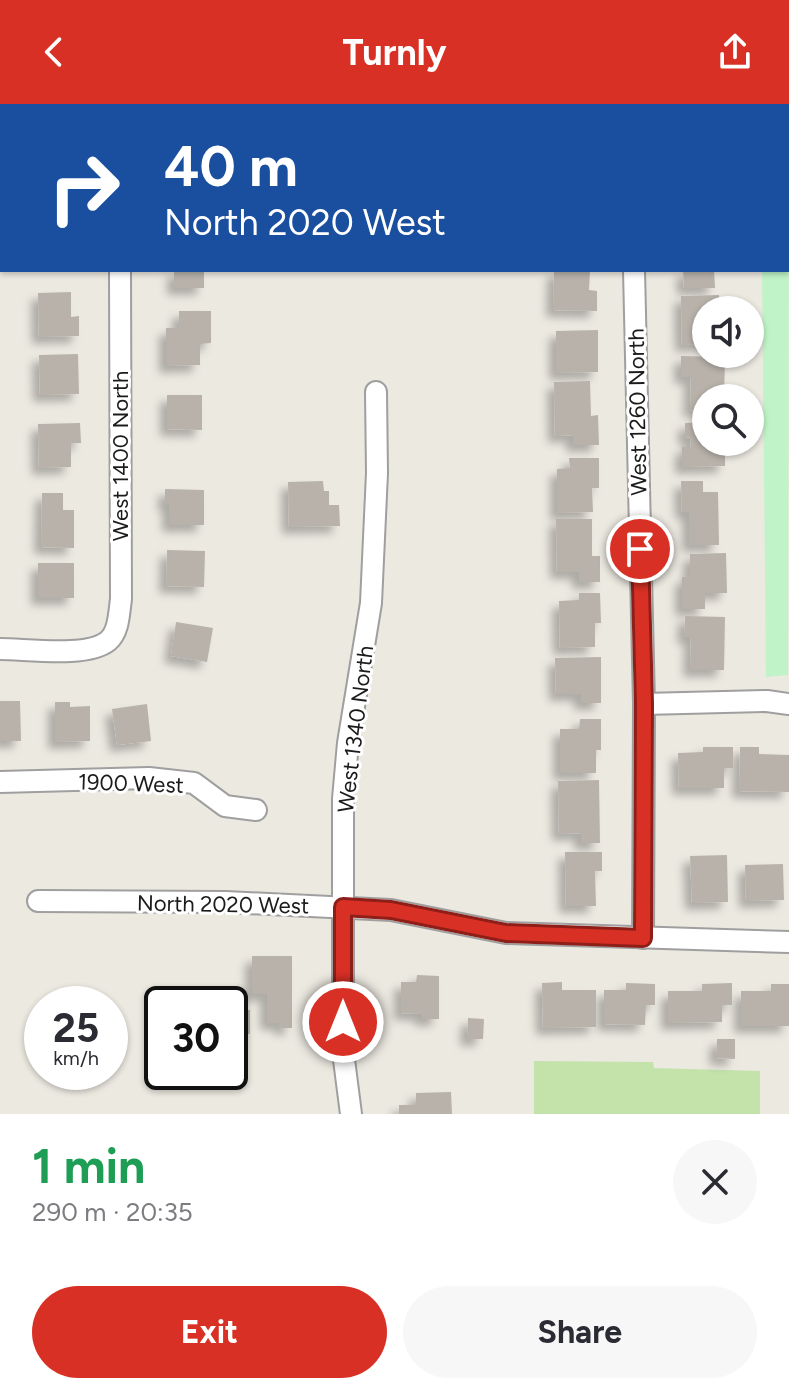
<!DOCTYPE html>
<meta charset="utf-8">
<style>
body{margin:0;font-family:Figtree,sans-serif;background:#f7f7f7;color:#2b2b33;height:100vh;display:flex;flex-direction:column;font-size:30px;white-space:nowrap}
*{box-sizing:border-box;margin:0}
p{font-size:26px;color:#7c7c81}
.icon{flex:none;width:44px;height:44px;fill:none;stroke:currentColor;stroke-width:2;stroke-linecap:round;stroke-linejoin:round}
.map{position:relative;height:1010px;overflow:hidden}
.panel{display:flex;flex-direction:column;background:#fff;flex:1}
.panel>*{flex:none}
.hud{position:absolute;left:0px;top:0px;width:790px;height:168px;box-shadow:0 2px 6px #0004;background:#1a4fa0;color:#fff;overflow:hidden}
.fabs{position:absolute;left:692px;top:192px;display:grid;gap:16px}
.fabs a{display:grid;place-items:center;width:72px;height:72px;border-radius:50%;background:#fff;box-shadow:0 2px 6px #0004;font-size:40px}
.speed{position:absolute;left:24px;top:882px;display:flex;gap:16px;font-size:40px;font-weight:700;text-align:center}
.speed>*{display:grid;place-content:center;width:104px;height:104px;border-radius:50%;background:#fff;box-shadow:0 2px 6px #0004;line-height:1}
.speed small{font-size:20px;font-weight:400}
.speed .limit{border:4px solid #111;border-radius:12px;background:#fff;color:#111}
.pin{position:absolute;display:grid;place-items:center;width:68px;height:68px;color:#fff;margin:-34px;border:4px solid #fff;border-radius:50%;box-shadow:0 2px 8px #0007}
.me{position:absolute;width:88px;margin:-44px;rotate:0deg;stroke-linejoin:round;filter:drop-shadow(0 0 6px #0008)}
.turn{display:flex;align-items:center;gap:28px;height:168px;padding:0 32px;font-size:36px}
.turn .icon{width:104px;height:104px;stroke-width:2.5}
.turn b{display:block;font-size:56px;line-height:68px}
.round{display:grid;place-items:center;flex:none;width:84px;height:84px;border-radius:42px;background:#f7f7f7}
.overview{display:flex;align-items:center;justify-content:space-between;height:136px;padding:0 32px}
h1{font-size:48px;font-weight:700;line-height:60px;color:#1e9e55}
.button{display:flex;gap:16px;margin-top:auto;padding:16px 32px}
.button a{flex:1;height:92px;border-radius:48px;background:#d93025;color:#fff;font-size:32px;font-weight:700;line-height:92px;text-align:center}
.button a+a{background:#f7f7f7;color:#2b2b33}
header{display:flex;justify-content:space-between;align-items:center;height:104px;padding:0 32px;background:#d93025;color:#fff;font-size:36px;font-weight:700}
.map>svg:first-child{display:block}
.grass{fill:#c3e3ab}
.park{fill:#c0f4c8}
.building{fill:#b8b2ab;filter:url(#shadow)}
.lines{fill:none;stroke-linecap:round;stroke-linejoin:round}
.minor-casing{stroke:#9f9f9f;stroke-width:24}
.minor{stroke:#fff;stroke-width:20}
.route-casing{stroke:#8d1f18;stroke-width:20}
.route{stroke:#d93025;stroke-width:14}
.labels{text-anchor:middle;stroke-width:6;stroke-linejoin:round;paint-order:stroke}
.street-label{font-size:22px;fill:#1b1b1b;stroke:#fff}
</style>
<header><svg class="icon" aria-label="back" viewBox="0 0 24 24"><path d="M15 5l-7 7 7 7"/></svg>Turnly<svg class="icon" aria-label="share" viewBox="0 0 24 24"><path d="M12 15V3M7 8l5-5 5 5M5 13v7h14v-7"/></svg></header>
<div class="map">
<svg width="789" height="1010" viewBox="0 0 789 1010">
<defs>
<filter id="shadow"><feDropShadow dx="-7" dy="7" stdDeviation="4" flood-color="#0004"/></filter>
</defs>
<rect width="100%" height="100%" fill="#ece9e1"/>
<polygon class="grass" points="534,957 653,958 654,964 760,967 760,1010 534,1010"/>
<polygon class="park" points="789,19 788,571 766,573 762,166 788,166"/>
<g class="building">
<rect x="174" y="166" width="30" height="18"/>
<polygon points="554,166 590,166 589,186 597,187 597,207 553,206"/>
<polygon points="683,166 714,166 715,184 684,184"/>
<polygon points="71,188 71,213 79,212 79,232 39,233 38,189"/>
<polygon points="719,191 719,206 706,206 706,240 682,241 681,192"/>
<polygon points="179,207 211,207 211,239 200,240 200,261 166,262 166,224 179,224"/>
<polygon points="598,226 598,268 556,269 556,227"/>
<polygon points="78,250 79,290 40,291 39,251"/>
<polygon points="681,252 725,253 724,294 706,294 706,307 690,306 691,273 681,273"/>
<polygon points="590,277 591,312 598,311 599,341 573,341 573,331 555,332 554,278"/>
<polygon points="167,291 202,291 202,326 167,325"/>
<polygon points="706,318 706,338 725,338 725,362 682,363 682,343 691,343 690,333 685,334 685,319"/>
<polygon points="80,319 81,339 71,339 71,363 39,364 38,320"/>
<polygon points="569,354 599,354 599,384 592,384 593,408 557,409 557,365 570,364"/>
<polygon points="323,377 324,387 329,387 329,401 339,401 340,422 289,423 288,378"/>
<polygon points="681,377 703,377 703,388 718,388 719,441 689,441 689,408 682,408"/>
<polygon points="165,385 204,386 204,421 169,421 169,400 165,400"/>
<polygon points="42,389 63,389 63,406 74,406 74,444 41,443"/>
<polygon points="556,415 592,415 592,452 600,452 600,478 579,478 579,468 557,468"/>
<polygon points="167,446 205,447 204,483 166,482"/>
<polygon points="726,449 727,489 705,489 705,505 682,505 682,473 690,473 690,450"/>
<rect x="38" y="459" width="36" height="35"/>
<polygon points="579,489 600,489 601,519 595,519 595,543 560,544 559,497 579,496"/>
<polygon points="685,512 725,513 724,566 690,566 691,533 684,533"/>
<polygon points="176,518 213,524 207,558 171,552"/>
<polygon points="601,553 601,599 581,599 581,590 556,590 555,554"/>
<polygon points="0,597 20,597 21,637 0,637"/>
<polygon points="55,598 70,598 70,603 90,602 90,637 55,638"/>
<polygon points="147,600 151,637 117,641 112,605"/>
<polygon points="580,615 601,615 601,646 596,646 596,669 560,669 560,625 579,625"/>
<polygon points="703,643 733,643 733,664 724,664 724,684 679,684 678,649 703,648"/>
<polygon points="740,643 759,643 759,650 789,651 789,688 739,687"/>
<polygon points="599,676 600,739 581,739 581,729 559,730 558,677"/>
<polygon points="565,748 602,748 602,767 595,767 596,802 566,802"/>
<polygon points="727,751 728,798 692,799 690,752"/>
<polygon points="783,760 784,796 746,797 745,761"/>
<polygon points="252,852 292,852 292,924 281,924 281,919 267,919 267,890 252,890"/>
<polygon points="417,871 439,872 439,915 422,915 422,910 401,909 401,878 416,878"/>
<polygon points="562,878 562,886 596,886 596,923 543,924 542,879"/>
<polygon points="626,879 655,880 655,901 646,901 645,921 604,920 604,886 626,886"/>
<polygon points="732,879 732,901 722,901 722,918 668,919 668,887 702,887 702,880"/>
<polygon points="771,880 789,880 789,922 741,922 741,887 771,887"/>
<polygon points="230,906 250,906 250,930 230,931"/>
<polygon points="468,914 484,915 483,935 467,935"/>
<polygon points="717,935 735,935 735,955 716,954"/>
<polygon points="451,988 452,1010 399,1010 399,1001 416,1001 416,989"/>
</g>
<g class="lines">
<defs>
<g id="minor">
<polyline points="120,0 120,2"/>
<polyline points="613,0 614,2"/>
<polyline points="634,166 644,600 643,834"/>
<path d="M0 545C27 545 87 554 108 537 119 528 119 509 121 495L120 166"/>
<polyline points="644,600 767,597 789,600"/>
<polyline points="0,678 149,674 194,679 225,702 256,706"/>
<polyline points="38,797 226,798 391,806 506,829 789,838"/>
<polyline points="351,1010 343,948 343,695 348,639 371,499 377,369 376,288"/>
</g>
</defs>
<use href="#minor" class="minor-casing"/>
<use href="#minor" class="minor"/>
</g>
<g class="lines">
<defs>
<polyline id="route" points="343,918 343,803 391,806 506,829 643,834 644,600 640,445"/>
</defs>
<use href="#route" class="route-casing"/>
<use href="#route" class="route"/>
</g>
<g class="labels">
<g class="street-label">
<text transform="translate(637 308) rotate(-91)" y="8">West 1260 North</text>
<text transform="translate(120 352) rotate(-90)" y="8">West 1400 North</text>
<text transform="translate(355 625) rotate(-83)" y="8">West 1340 North</text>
<text transform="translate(131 679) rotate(2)" y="8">1900 West</text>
<text transform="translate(223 800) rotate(1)" y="8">North 2020 West</text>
</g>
</g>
</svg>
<div class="fabs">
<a><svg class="icon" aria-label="sound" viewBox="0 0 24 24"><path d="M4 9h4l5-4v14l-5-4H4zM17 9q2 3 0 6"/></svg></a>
<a><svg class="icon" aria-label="search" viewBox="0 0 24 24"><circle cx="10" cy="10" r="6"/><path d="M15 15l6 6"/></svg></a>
</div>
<div class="speed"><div>25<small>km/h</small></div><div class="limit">30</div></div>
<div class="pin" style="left:640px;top:445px;background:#d93025"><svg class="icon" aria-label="arrive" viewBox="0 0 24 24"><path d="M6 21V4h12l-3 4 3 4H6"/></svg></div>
<svg class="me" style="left:343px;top:918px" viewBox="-20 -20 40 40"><circle r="17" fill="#d93025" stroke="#fff" stroke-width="3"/><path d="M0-11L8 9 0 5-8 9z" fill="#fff"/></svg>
<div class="hud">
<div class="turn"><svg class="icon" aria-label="right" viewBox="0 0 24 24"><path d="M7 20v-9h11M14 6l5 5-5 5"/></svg><div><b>40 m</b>North 2020 West</div></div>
</div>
</div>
<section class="panel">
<div class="overview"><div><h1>1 min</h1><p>290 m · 20:35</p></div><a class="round"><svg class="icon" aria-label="close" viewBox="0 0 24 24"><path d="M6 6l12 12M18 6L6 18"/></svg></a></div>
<div class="button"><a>Exit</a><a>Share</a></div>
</section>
